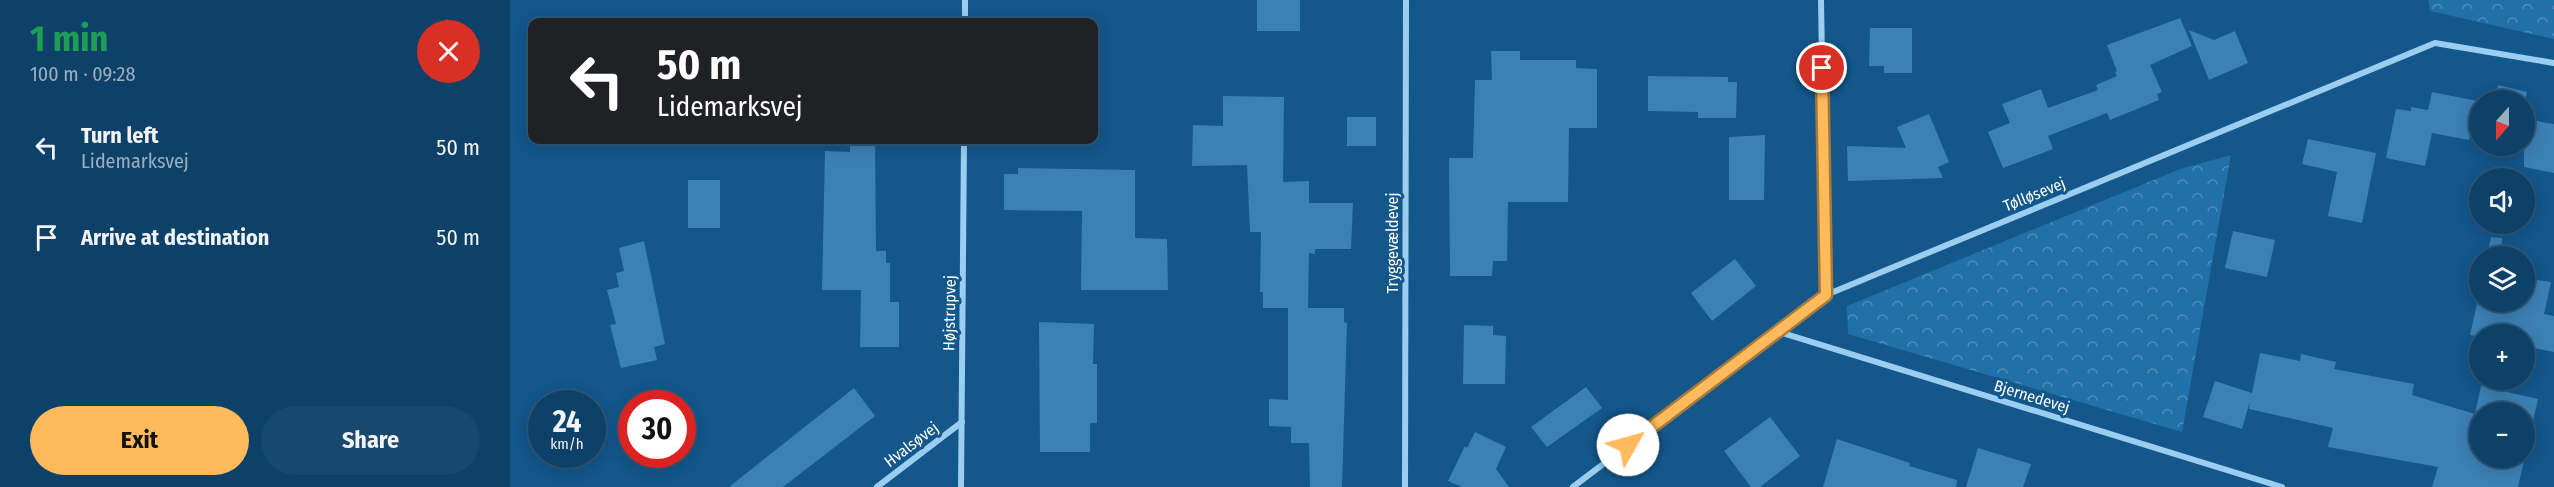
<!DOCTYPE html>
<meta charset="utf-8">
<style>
body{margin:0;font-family:"Fira Sans Condensed",sans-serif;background:#17486e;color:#f1f3f6;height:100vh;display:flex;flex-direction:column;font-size:22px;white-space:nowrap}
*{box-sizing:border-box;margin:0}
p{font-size:20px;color:#9bafc0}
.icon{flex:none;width:33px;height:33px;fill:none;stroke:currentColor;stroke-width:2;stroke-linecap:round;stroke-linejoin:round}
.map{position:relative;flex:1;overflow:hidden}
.side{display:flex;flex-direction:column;background:#0e4168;width:510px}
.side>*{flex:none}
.top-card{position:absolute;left:18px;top:18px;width:570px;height:126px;border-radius:12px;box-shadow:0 3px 15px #0003,0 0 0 2px #2e5a7c;background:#202124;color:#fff;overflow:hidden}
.needle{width:39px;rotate:201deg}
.buttons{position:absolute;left:1959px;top:90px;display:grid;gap:12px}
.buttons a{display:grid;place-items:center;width:66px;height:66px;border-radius:50%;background:#0e4168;box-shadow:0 3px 15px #0003,0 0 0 2px #2e5a7c;font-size:30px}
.speed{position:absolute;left:18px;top:390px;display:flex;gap:12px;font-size:30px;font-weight:700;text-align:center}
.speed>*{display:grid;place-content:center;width:78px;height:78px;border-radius:50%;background:#0e4168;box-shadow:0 3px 15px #0003,0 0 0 2px #2e5a7c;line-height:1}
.speed small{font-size:15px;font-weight:400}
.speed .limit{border:9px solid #d22;background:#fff;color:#111}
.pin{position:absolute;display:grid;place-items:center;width:51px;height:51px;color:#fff;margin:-26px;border:3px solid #fff;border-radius:50%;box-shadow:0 2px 6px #0007}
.me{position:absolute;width:66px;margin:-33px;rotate:52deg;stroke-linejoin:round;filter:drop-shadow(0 0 4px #0008)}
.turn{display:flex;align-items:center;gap:21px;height:126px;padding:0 30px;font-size:27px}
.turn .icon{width:78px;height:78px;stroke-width:2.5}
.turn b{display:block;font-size:42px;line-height:51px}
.round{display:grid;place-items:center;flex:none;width:63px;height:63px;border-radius:32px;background:#17486e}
.head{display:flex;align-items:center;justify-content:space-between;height:102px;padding:0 30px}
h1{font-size:36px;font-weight:700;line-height:45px;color:#1e9e55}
.button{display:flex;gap:12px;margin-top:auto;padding:12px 30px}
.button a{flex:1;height:69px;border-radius:36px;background:#ffba5b;color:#111;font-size:24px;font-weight:700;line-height:69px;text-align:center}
.button a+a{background:#17486e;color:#f1f3f6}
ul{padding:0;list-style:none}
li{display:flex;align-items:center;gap:18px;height:90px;padding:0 30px}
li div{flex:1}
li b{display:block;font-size:22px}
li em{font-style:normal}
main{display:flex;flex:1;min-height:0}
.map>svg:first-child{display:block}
.park{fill:url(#park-crowns)}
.building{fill:#3c81b4;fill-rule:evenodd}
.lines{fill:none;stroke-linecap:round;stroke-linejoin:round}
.street{stroke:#9bcdf0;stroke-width:6}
.route-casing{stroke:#a6793b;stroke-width:15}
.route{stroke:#ffba5b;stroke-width:10}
.labels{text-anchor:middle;stroke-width:6;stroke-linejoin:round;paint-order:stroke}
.street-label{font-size:16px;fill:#fff;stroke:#13578b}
</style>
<main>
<section class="side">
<div class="head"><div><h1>1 min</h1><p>100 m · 09:28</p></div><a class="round" style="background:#d93025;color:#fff"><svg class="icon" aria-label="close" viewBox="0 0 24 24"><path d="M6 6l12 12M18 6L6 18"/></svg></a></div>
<ul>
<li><svg class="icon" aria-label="left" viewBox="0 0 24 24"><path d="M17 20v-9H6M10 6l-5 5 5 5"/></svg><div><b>Turn left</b><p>Lidemarksvej</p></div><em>50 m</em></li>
<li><svg class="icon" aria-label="arrive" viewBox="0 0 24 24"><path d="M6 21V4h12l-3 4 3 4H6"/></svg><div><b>Arrive at destination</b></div><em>50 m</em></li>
</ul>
<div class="button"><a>Exit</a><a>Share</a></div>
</section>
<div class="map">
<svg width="2044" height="487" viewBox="0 0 2044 487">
<defs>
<pattern id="park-crowns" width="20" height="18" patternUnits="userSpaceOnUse" patternTransform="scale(1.5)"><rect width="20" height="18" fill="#2270a8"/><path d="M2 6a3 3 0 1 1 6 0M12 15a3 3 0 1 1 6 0" fill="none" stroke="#4e8db9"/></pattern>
</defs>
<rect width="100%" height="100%" fill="#13578b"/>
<g class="park">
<polygon points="1918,0 2044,0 2044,39 1920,11"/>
<polygon points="1721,155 1672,432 1338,334 1337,306 1670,169"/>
</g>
<g class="building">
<rect x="747" y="0" width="43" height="31"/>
<polygon points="1670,18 1682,46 1640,65 1652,92 1647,94 1649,100 1600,120 1597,113 1538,136 1543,149 1493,168 1478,132 1500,123 1492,104 1531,89 1538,108 1588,90 1586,85 1607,76 1605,72 1607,71 1597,45"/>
<polygon points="1360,28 1402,28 1402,73 1374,73 1374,66 1359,66"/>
<polygon points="1679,30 1704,40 1725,31 1738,63 1699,80"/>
<polygon points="981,51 1010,51 1010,60 1066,60 1066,68 1087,69 1087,128 1059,128 1058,202 998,202 997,261 983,261 982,276 940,276 939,158 963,158 965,80 982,80"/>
<polygon points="1138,76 1218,77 1218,82 1227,82 1226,118 1188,118 1188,112 1138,111"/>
<polygon points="1988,85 2017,92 2014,105 2014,100 1984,100"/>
<polygon points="1922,92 1967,101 1959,140 1922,133 1915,166 1876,158 1886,109 1901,111 1901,107 1918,110"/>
<polygon points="713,96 774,97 773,182 799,181 799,203 843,203 841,249 805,249 805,254 799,253 798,308 834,308 834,322 837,323 832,487 800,487 799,443 781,443 781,427 759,426 759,399 778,400 778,308 753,308 753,292 750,292 751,232 740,232 737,165 682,166 683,125 713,126"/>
<polygon points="1419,114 1439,162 1428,167 1433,178 1338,181 1337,146 1396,148 1387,127"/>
<rect x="837" y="117" width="29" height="29"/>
<polygon points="2014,119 2044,124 2044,173 2014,167"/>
<polygon points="1255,135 1254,200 1219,200 1219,137"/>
<polygon points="1798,139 1866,153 1852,223 1818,216 1827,172 1792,164"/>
<polygon points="340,140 365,140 366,251 376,251 376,263 380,263 380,302 389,302 389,347 350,347 351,290 312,290 315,151 340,152"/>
<polygon points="508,168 625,170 625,238 657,239 658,290 571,290 572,211 494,210 494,174 508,174"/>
<rect x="178" y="180" width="32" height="48"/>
<polygon points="1723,231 1765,240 1757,277 1715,268"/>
<polygon points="1981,237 1992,238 1992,256 1977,256"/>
<polygon points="134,241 155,344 144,347 147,360 111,368 100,325 106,324 97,290 109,287 106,273 114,271 109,248"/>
<polygon points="1225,259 1246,286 1202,321 1181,293"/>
<polygon points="2014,278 2041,282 2034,314 2044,316 2044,352 2014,346 2014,334 1970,334 1970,337 1960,335 1970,290 1970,302 2014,302"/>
<polygon points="529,322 584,324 583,364 587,364 587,423 580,423 580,452 530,452"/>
<polygon points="954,325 983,326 983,335 996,336 995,384 953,384"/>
<path d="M1750 353 1790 361 1791 354 1826 362 1824 369 1904 384 1902 395 1965 414 1971 386 2028 399 2008 487H1922L1928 467 1818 447 1823 428 1739 409 1740 401 1732 429 1693 417 1705 381 1742 393ZM1970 412H2014V458H1970Z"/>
<polygon points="1076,387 1092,408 1037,447 1021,427"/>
<polygon points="344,388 365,416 273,487 219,487"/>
<polygon points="1260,417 1290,456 1250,487 1241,487 1214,451"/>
<polygon points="965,432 996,447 986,469 999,487 952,487 938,481 955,446 957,448"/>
<polygon points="1327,439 1400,463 1399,466 1447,480 1446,487 1313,487"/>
<polygon points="1468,448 1521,464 1513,487 1456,487"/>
</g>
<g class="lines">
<g class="street">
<polyline points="1311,0 1316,295"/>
<polyline points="455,22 455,0"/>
<polyline points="1266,331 1772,487"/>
<polyline points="367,487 452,422"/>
<polyline points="451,487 454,140"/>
<polyline points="895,487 896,0"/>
<polyline points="1063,487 1316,295 1925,43 2044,63"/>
</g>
</g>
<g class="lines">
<defs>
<polyline id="route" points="1118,445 1316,295 1312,68"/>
</defs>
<use href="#route" class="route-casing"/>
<use href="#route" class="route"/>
</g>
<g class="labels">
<g class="street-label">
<text transform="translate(1524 194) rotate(-22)" y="6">Tølløsevej</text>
<text transform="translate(882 243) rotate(-90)" y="6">Tryggevældevej</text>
<text transform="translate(439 313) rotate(-89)" y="6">Højstrupvej</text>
<text transform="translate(1522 396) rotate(17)" y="6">Bjernedevej</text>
<text transform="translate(401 444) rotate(-37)" y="6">Hvalsøvej</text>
</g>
</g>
</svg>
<div class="buttons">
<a><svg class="needle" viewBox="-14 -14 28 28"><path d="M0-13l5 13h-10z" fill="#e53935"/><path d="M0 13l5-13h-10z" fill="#9bafc0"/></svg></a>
<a><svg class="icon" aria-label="sound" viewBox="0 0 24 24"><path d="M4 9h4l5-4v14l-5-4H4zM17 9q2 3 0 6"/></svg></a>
<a><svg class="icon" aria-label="layers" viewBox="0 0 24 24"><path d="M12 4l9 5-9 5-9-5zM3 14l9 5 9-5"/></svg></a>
<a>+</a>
<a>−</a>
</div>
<div class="speed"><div>24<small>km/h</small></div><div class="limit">30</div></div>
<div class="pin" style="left:1312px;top:68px;background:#d93025"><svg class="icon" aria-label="arrive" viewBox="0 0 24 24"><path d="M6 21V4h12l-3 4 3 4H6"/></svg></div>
<svg class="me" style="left:1118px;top:445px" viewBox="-20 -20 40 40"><circle r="19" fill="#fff"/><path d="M0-13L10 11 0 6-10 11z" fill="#ffba5b"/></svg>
<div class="top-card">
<div class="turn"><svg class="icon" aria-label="left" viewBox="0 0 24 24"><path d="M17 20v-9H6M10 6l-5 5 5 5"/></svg><div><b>50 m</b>Lidemarksvej</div></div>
</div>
</div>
</main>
